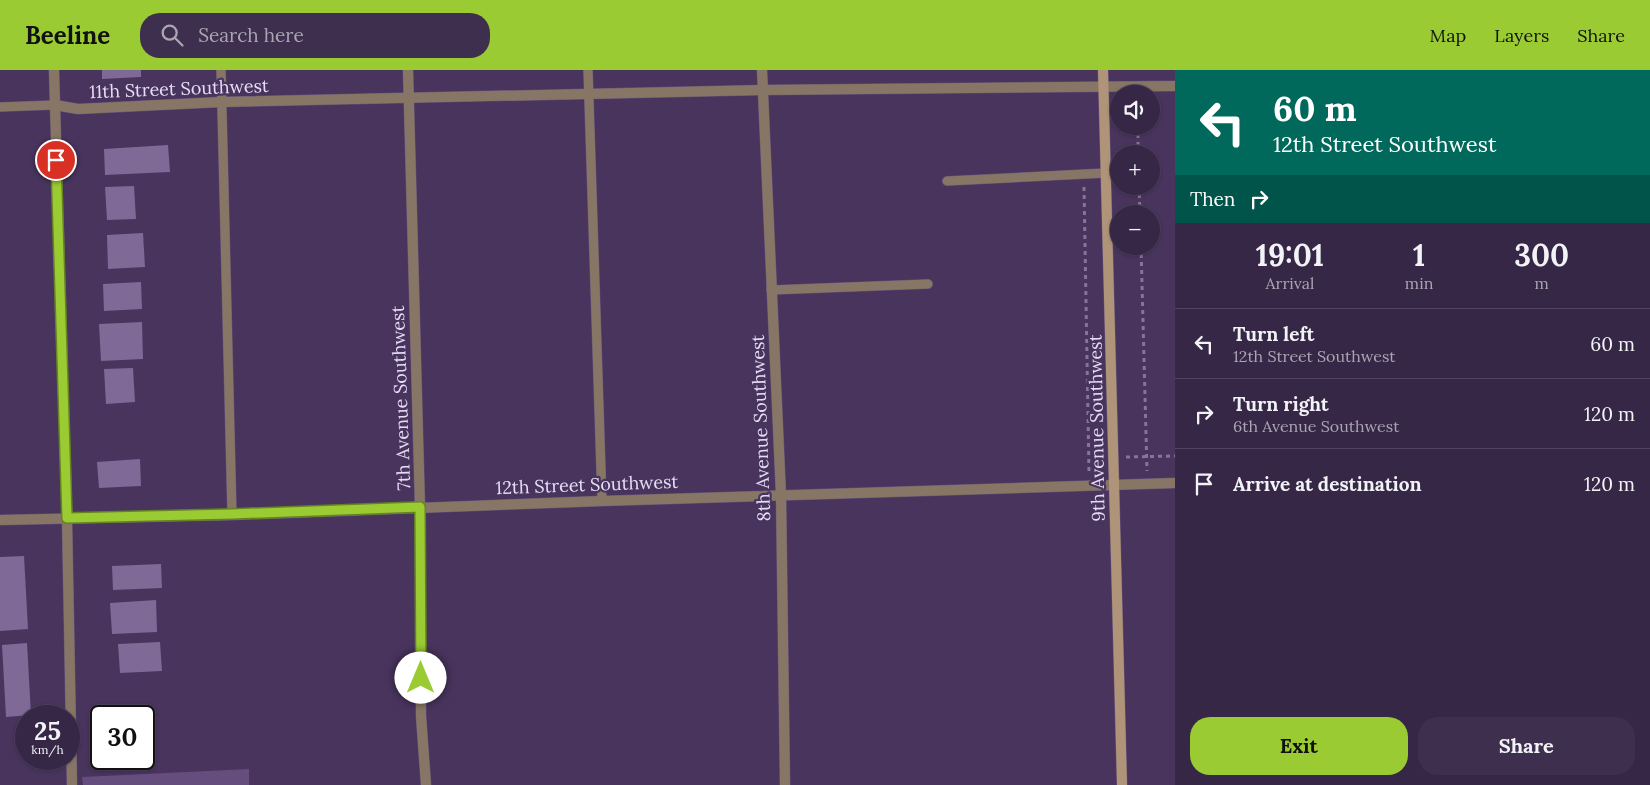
<!DOCTYPE html>
<meta charset="utf-8">
<style>
body{margin:0;font-family:Lora,serif;background:#3d2f4d;color:#f1f3f6;height:100vh;display:flex;flex-direction:column;font-size:19px;white-space:nowrap}
*{box-sizing:border-box;margin:0}
p{font-size:16px;color:#aaa5b3}
.icon{flex:none;width:28px;height:28px;fill:none;stroke:currentColor;stroke-width:2;stroke-linecap:round;stroke-linejoin:round}
.map{position:relative;flex:1;overflow:hidden}
.details{display:flex;flex-direction:column;background:#362746;width:475px}
.details>*{flex:none}
.top-card{background:#00695c;color:#fff;overflow:hidden}
.tools{position:absolute;left:1110px;top:15px;display:grid;gap:10px}
.tools a{display:grid;place-items:center;width:50px;height:50px;border-radius:50%;background:#362746;box-shadow:0 1px 4px #0004,0 0 0 1px #50445f;font-size:25px}
.speed{position:absolute;left:15px;top:635px;display:flex;gap:10px;font-size:25px;font-weight:700;text-align:center}
.speed>*{display:grid;place-content:center;width:65px;height:65px;border-radius:50%;background:#362746;box-shadow:0 1px 4px #0004,0 0 0 1px #50445f;line-height:1}
.speed small{font-size:12px;font-weight:400}
.speed .limit{border:2px solid #111;border-radius:8px;background:#fff;color:#111}
.pin{position:absolute;display:grid;place-items:center;width:42px;height:42px;color:#fff;margin:-21px;border:2px solid #fff;border-radius:50%;box-shadow:0 1px 5px #0007}
.me{position:absolute;width:55px;margin:-28px;rotate:0deg;stroke-linejoin:round;filter:drop-shadow(0 0 4px #0008)}
.turn{display:flex;align-items:center;gap:18px;height:105px;padding:0 15px;font-size:22px}
.turn .icon{width:65px;height:65px;stroke-width:2.5}
.turn b{display:block;font-size:35px;line-height:42px}
.then{display:flex;align-items:center;height:48px;padding:0 15px;background:#0003;gap:10px;font-size:19px}
.eta{display:flex;justify-content:space-evenly;align-items:center;height:85px;text-align:center}
.eta b{font-size:30px;font-weight:700;line-height:35px}
.cta{display:flex;gap:10px;margin-top:auto;padding:10px 15px}
.cta a{flex:1;height:58px;border-radius:20px;background:#9bcb33;color:#111;font-size:20px;font-weight:700;line-height:58px;text-align:center}
.cta a+a{background:#3d2f4d;color:#f1f3f6}
ul{padding:0;list-style:none}
li{display:flex;align-items:center;gap:15px;height:70px;padding:0 15px;border-top:1px solid #50445f}
li div{flex:1}
li b{display:block;font-size:19px}
li em{font-style:normal}
header{display:flex;align-items:center;gap:30px;box-sizing:border-box;height:70px;padding:0 25px;background:#9bcb33;color:#111}
header strong{font-size:24px}
nav{display:flex;gap:28px;margin-inline-start:auto;font-size:18px}
.search{width:350px;height:45px;background:#3d2f4d;display:flex;align-items:center;gap:12px;box-sizing:border-box;padding:0 18px;border-radius:20px;color:#aaa5b3;font-size:19px}
main{display:flex;flex:1;min-height:0}
.map>svg:first-child{display:block}
.green{fill:#654d7e}
.building{fill:#7f6997}
.lines{fill:none;stroke-linecap:round;stroke-linejoin:round}
.lane-casing{stroke:#655278;stroke-width:10}
.street-casing{stroke:#655278;stroke-width:11}
.secondary-casing{stroke:#655278;stroke-width:11}
.path{stroke:#857597;stroke-width:3;stroke-dasharray:4 4;stroke-linecap:butt}
.lane{stroke:#877665;stroke-width:9}
.street{stroke:#877665;stroke-width:10}
.secondary{stroke:#b09479;stroke-width:10}
.route-casing{stroke:#658421;stroke-width:12}
.route{stroke:#9bcb33;stroke-width:9}
.labels{text-anchor:middle;stroke-width:4.5;stroke-linejoin:round;paint-order:stroke}
.street-label{font-size:18px;fill:#e7dcf5;stroke:#48345d}
</style>
<header>
<strong>Beeline</strong>
<div class="search"><svg class="icon" aria-label="search" viewBox="0 0 24 24"><circle cx="10" cy="10" r="6"/><path d="M15 15l6 6"/></svg>Search here</div>
<nav><a>Map</a><a>Layers</a><a>Share</a></nav>
</header>
<main>
<div class="map">
<svg width="1175" height="715" viewBox="0 0 1175 715">
<rect width="100%" height="100%" fill="#48345d"/>
<polygon class="green" points="249,699 249,715 83,715 82,707"/>
<g class="building">
<polygon points="102,0 141,0 141,7 102,9"/>
<polygon points="168,75 170,102 105,105 104,79"/>
<polygon points="134,116 136,149 107,150 105,117"/>
<polygon points="143,163 145,197 108,199 107,165"/>
<polygon points="141,212 142,239 104,241 103,214"/>
<polygon points="142,252 143,289 101,291 99,254"/>
<polygon points="133,298 135,332 106,334 104,299"/>
<polygon points="140,389 141,416 99,418 97,392"/>
<polygon points="24,486 28,559 0,561 0,487"/>
<polygon points="161,494 162,518 113,520 112,496"/>
<polygon points="156,530 157,562 112,564 110,533"/>
<polygon points="160,572 162,601 120,603 118,574"/>
<polygon points="27,573 31,645 6,647 2,575"/>
</g>
<g class="lines">
<defs>
<g id="lane">
<polyline points="221,0 232,445"/>
<polyline points="588,0 602,431"/>
<polyline points="0,37 55,35"/>
<polyline points="947,111 1106,103"/>
<polyline points="771,220 928,214"/>
</g>
<g id="street">
<polyline points="54,0 67,448 72,715"/>
<polyline points="408,0 420,437 421,646 426,715"/>
<polyline points="762,0 781,425 785,715"/>
<polyline points="55,35 78,39 221,32 763,20 1175,16"/>
<polyline points="0,450 232,445 602,431 1175,413"/>
</g>
<polyline id="secondary" points="1103,0 1122,715"/>
</defs>
<use href="#lane" class="lane-casing"/>
<use href="#street" class="street-casing"/>
<use href="#secondary" class="secondary-casing"/>
<g class="path">
<polyline points="1138,56 1138,84"/>
<polyline points="1139,116 1140,144"/>
<polyline points="1084,117 1089,403"/>
<polyline points="1141,176 1147,401"/>
<polyline points="1126,387 1175,386"/>
</g>
<use href="#lane" class="lane"/>
<use href="#street" class="street"/>
<use href="#secondary" class="secondary"/>
</g>
<g class="lines">
<defs>
<polyline id="route" points="56,90 67,448 232,444 420,437 421,608"/>
</defs>
<use href="#route" class="route-casing"/>
<use href="#route" class="route"/>
</g>
<g class="labels">
<g class="street-label">
<text transform="translate(179 19) rotate(-2)" y="6">11th Street Southwest</text>
<text transform="translate(401 328) rotate(-92)" y="6">7th Avenue Southwest</text>
<text transform="translate(761 358) rotate(-92)" y="6">8th Avenue Southwest</text>
<text transform="translate(1097 358) rotate(-91)" y="6">9th Avenue Southwest</text>
<text transform="translate(587 415) rotate(-2)" y="6">12th Street Southwest</text>
</g>
</g>
</svg>
<div class="tools">
<a><svg class="icon" aria-label="sound" viewBox="0 0 24 24"><path d="M4 9h4l5-4v14l-5-4H4zM17 9q2 3 0 6"/></svg></a>
<a>+</a>
<a>−</a>
</div>
<div class="speed"><div>25<small>km/h</small></div><div class="limit">30</div></div>
<div class="pin" style="left:56px;top:90px;background:#d93025"><svg class="icon" aria-label="arrive" viewBox="0 0 24 24"><path d="M6 21V4h12l-3 4 3 4H6"/></svg></div>
<svg class="me" style="left:421px;top:608px" viewBox="-20 -20 40 40"><circle r="19" fill="#fff"/><path d="M0-13L10 11 0 6-10 11z" fill="#9bcb33"/></svg>
</div>
<section class="details">
<div class="top-card">
<div class="turn"><svg class="icon" aria-label="left" viewBox="0 0 24 24"><path d="M17 20v-9H6M10 6l-5 5 5 5"/></svg><div><b>60 m</b>12th Street Southwest</div></div>
<div class="then">Then<svg class="icon" aria-label="right" viewBox="0 0 24 24"><path d="M7 20v-9h11M14 6l5 5-5 5"/></svg></div>
</div>
<div class="eta">
<div><b>19:01</b><p>Arrival</p></div>
<div><b>1</b><p>min</p></div>
<div><b>300</b><p>m</p></div>
</div>
<ul>
<li><svg class="icon" aria-label="left" viewBox="0 0 24 24"><path d="M17 20v-9H6M10 6l-5 5 5 5"/></svg><div><b>Turn left</b><p>12th Street Southwest</p></div><em>60 m</em></li>
<li><svg class="icon" aria-label="right" viewBox="0 0 24 24"><path d="M7 20v-9h11M14 6l5 5-5 5"/></svg><div><b>Turn right</b><p>6th Avenue Southwest</p></div><em>120 m</em></li>
<li><svg class="icon" aria-label="arrive" viewBox="0 0 24 24"><path d="M6 21V4h12l-3 4 3 4H6"/></svg><div><b>Arrive at destination</b></div><em>120 m</em></li>
</ul>
<div class="cta"><a>Exit</a><a>Share</a></div>
</section>
</main>
